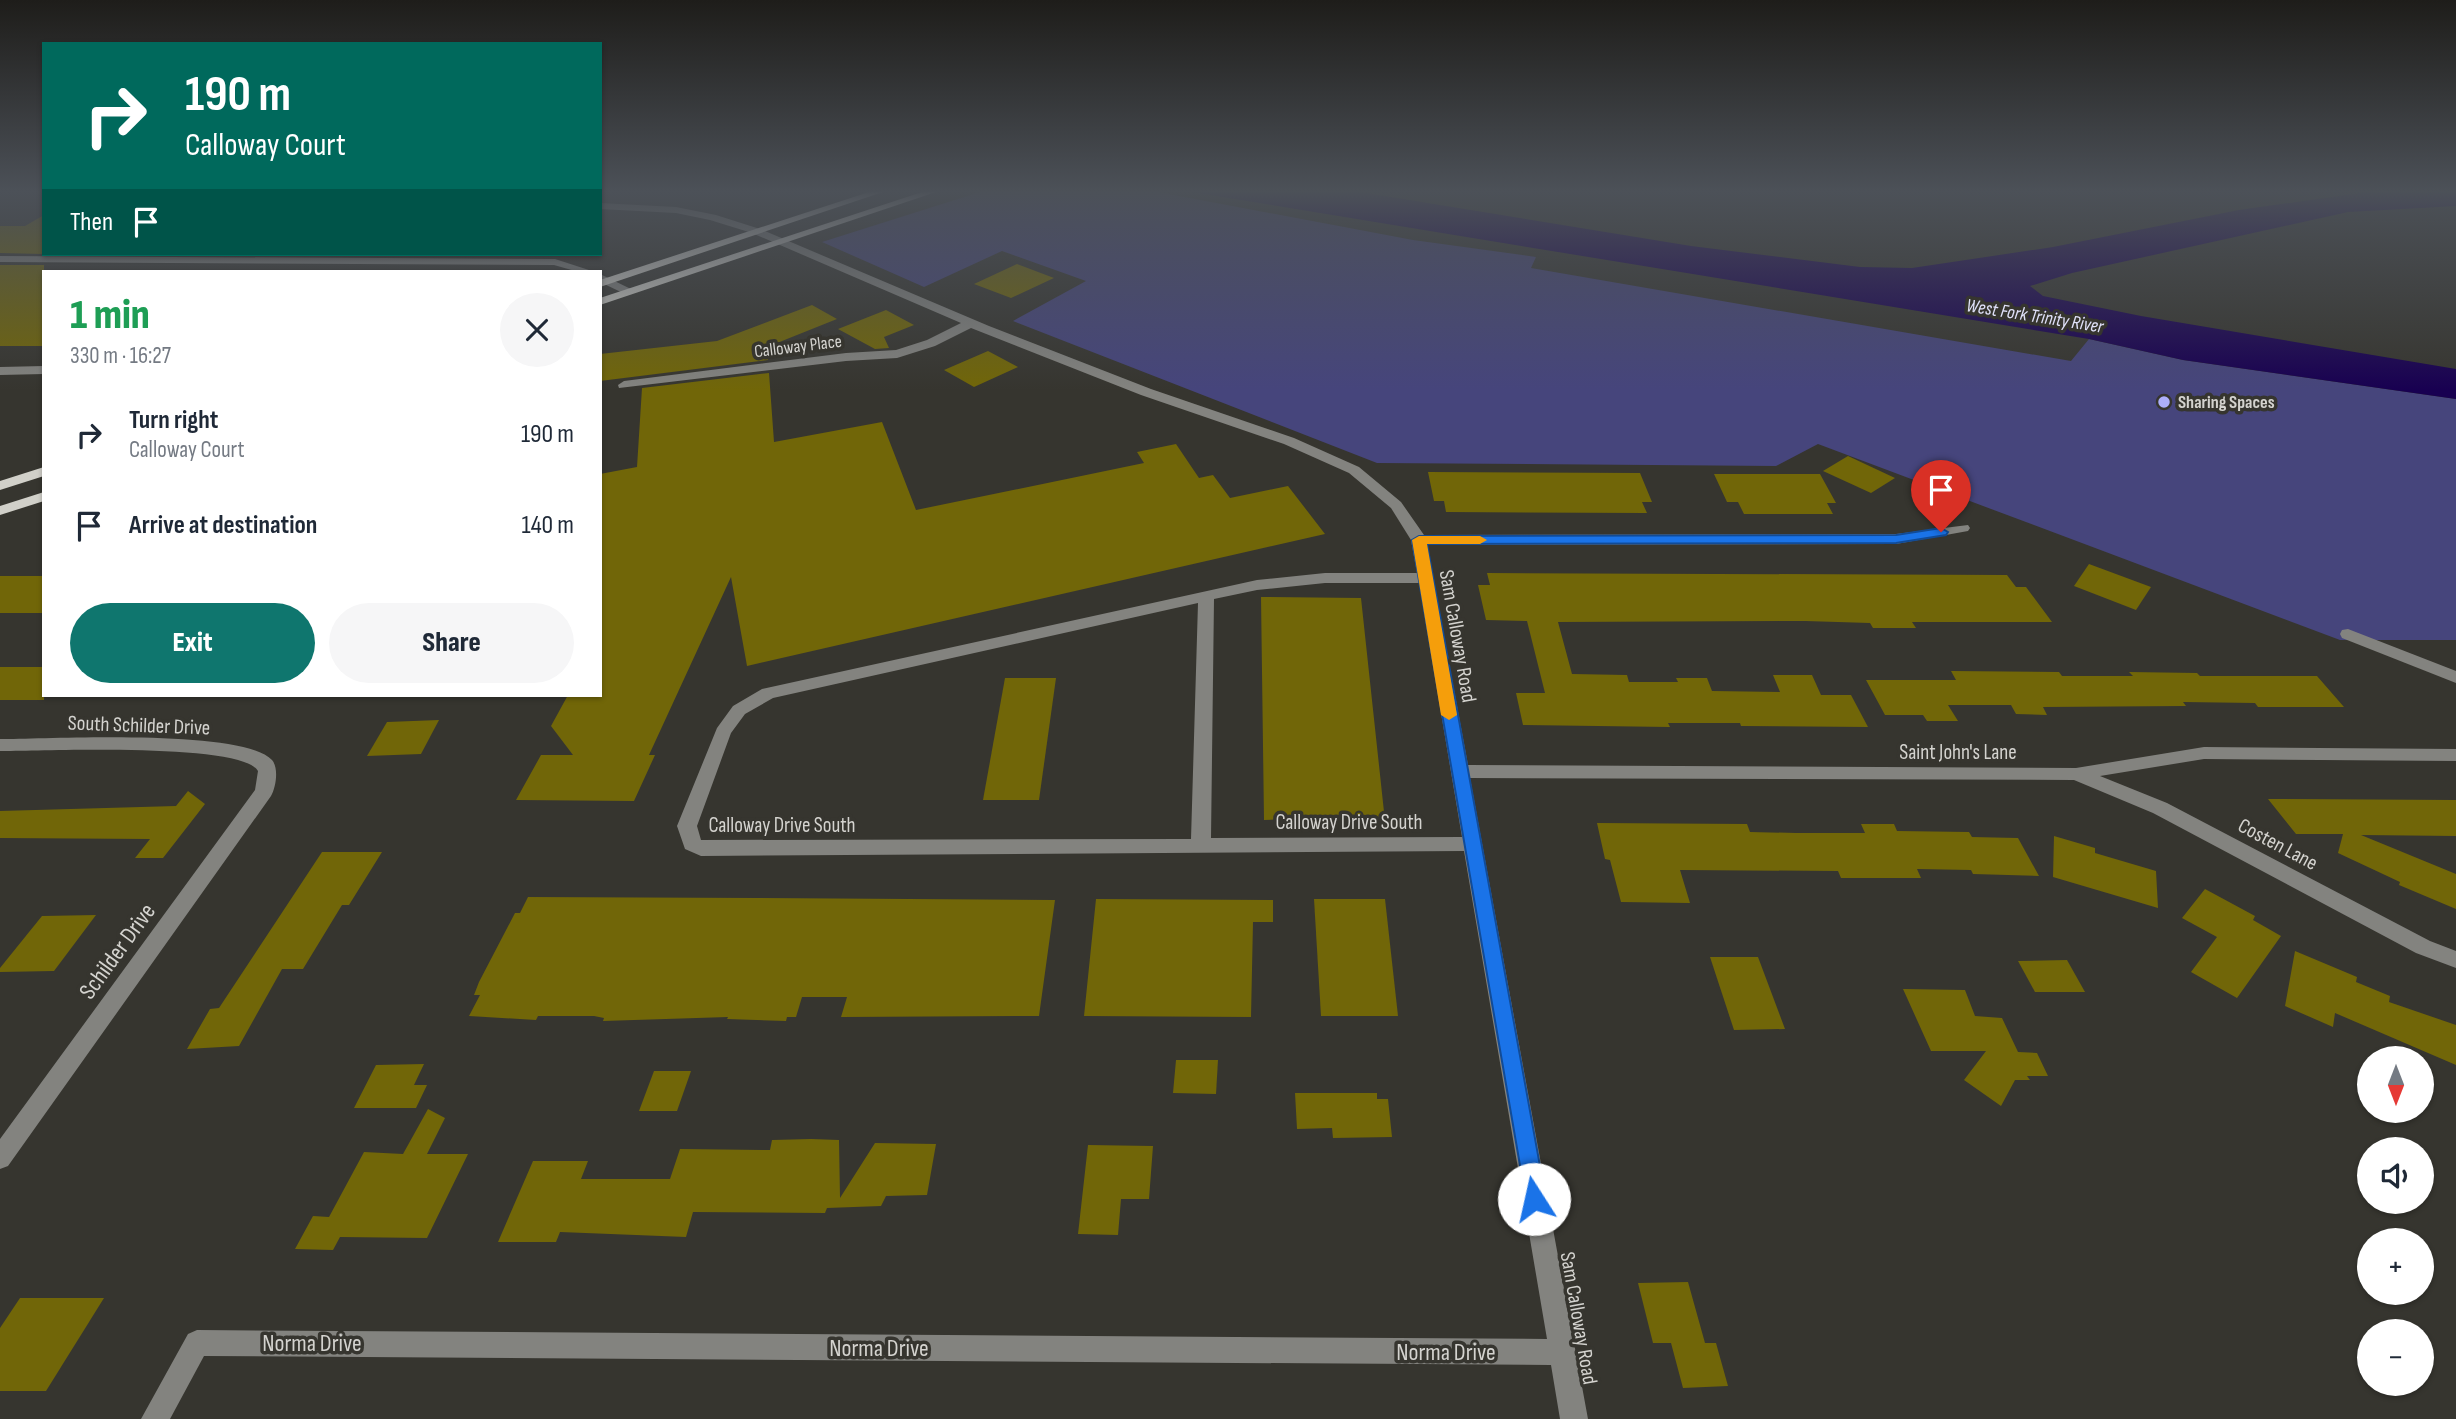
<!DOCTYPE html>
<meta charset="utf-8">
<style>
body{margin:0;font-family:"Sofia Sans Condensed",sans-serif;background:#f6f6f7;color:#1f2937;height:100vh;display:flex;flex-direction:column;font-size:26px;white-space:nowrap}
*{box-sizing:border-box;margin:0}
p{font-size:23px;color:#747a83}
.icon{flex:none;width:38px;height:38px;fill:none;stroke:currentColor;stroke-width:2;stroke-linecap:round;stroke-linejoin:round}
.map{position:relative;flex:1;overflow:hidden}
.panel{position:absolute;left:42px;top:270px;width:560px;height:427px;display:flex;flex-direction:column;background:#fff;border-radius:0px;box-shadow:0 2px 5px #0004}
.panel>*{flex:none}
.top-card{position:absolute;left:42px;top:42px;width:560px;height:214px;border-radius:0px;box-shadow:0 2px 5px #0004;background:#00695c;color:#fff;overflow:hidden}
.needle{width:46px;rotate:180deg}
.fabs{position:absolute;left:2357px;top:1046px;display:grid;gap:14px}
.fabs a{display:grid;place-items:center;width:77px;height:77px;border-radius:50%;background:#fff;box-shadow:0 2px 5px #0004;font-size:35px}
.pin{position:absolute;display:grid;place-items:center;width:60px;height:60px;color:#fff;margin:-72px -30px;border-radius:50% 50% 50% 0;rotate:-45deg;box-shadow:0 0 7px #0007}
.pin .icon{rotate:45deg}
.me{position:absolute;width:77px;margin:-38px;rotate:350deg;stroke-linejoin:round;filter:drop-shadow(0 0 5px #0008)}
.turn{display:flex;align-items:center;gap:24px;height:147px;padding:0 28px;font-size:32px}
.turn .icon{width:91px;height:91px;stroke-width:2.5}
.turn b{display:block;font-size:49px;line-height:60px}
.then{display:flex;align-items:center;height:66px;padding:0 28px;background:#0003;gap:14px;font-size:26px}
.round{display:grid;place-items:center;flex:none;width:74px;height:74px;border-radius:37px;background:#f6f6f7}
.headline{display:flex;align-items:center;justify-content:space-between;height:119px;padding:0 28px}
h1{font-size:42px;font-weight:800;line-height:52px;color:#1e9e55}
.cta{display:flex;gap:14px;margin-top:auto;padding:14px 28px}
.cta a{flex:1;height:80px;border-radius:42px;background:#0f766e;color:#fff;font-size:28px;font-weight:800;line-height:80px;text-align:center}
.cta a+a{background:#f6f6f7;color:#1f2937}
ul{padding:0;list-style:none}
li{display:flex;align-items:center;gap:21px;height:91px;padding:0 28px}
li div{flex:1}
li b{display:block;font-size:26px}
li em{font-style:normal}
.map>svg:first-child{display:block}
.green{fill:#46457c}
.water{fill:#180051}
.building{fill:#716608}
.lines{fill:none;stroke-linecap:round;stroke-linejoin:round}
.minor{fill:#83837f;fill-rule:evenodd}
.major{fill:#d1d0c9;fill-rule:evenodd}
.route{fill:#1a73e8;stroke:#114b97;stroke-width:2}
.slow{fill:#f59e0b}
.poi-dot{fill:#adaffb;stroke:#36352f;stroke-width:2.5}
.labels{text-anchor:middle;stroke-width:7;stroke-linejoin:round;paint-order:stroke}
.far-street-label{font-size:18px;fill:#d4d3cf;stroke:#36352f}
.far-poi-label{font-size:18px;font-weight:bold;fill:#d4d3cf;stroke:#36352f;text-anchor:start}
.far-water-label{font-size:19px;font-style:italic;fill:#e0e1f9;stroke:#36352f}
.street-label{font-size:21px;fill:#d4d3cf;stroke:#36352f}
.near-street-label{font-size:24px;fill:#d4d3cf;stroke:#36352f}
</style>
<div class="map">
<svg width="2456" height="1419" viewBox="0 0 2456 1419">
<rect width="100%" height="100%" fill="#36352f"/>
<polygon class="green" points="980,192 1158,192 1413,240 1536,257 1531,268 2071,361 2089,339 2183,360 2456,399 2456,640 2340,640 1818,444 1776,466 1377,463 1013,321 1086,281 1002,251 924,287 822,242"/>
<polygon class="water" points="1192,192 1360,192 1691,246 1860,267 1912,268 2053,247 2239,210 2367,192 2456,192 2456,206 2348,212 2072,273 2030,286 2043,296 2141,316 2456,369 2456,399 2183,360 2089,339"/>
<g class="building">
<polygon points="44,215 44,254 0,253 0,226 25,226"/>
<polygon points="1017,264 1054,278 1011,298 974,284"/>
<rect x="0" y="265" width="44" height="81"/>
<polygon points="812,305 837,319 767,347 768,360 600,381 600,354 717,341"/>
<polygon points="886,310 914,325 884,337 889,348 875,349 838,329"/>
<polygon points="988,351 1018,367 974,387 944,370"/>
<polygon points="769,373 774,442 882,422 916,510 1144,463 1137,452 1176,444 1199,478 1213,475 1230,498 1288,486 1325,534 747,666 731,577 649,755 655,755 634,801 516,800 541,755 573,755 551,726 568,695 600,695 600,474 637,467 642,388"/>
<polygon points="1848,456 1895,478 1871,493 1823,471"/>
<polygon points="1428,472 1640,473 1652,502 1642,502 1647,513 1446,512 1444,501 1434,501"/>
<polygon points="1714,474 1820,474 1836,503 1827,503 1833,514 1744,514 1738,502 1727,502"/>
<polygon points="2089,564 2151,587 2136,610 2074,586"/>
<polygon points="1487,573 2007,575 2016,587 2026,587 2052,622 1912,622 1916,628 1873,628 1870,623 1805,621 1558,622 1572,674 1627,675 1629,682 1678,682 1676,678 1707,678 1712,691 1780,692 1773,675 1812,675 1821,695 1851,695 1868,727 1741,726 1740,723 1668,723 1670,727 1523,725 1516,693 1545,693 1527,621 1486,620 1478,585 1490,585"/>
<rect x="0" y="576" width="44" height="37"/>
<polygon points="1261,597 1361,598 1385,821 1310,821 1309,818 1264,820"/>
<rect x="0" y="667" width="44" height="33"/>
<polygon points="1951,671 2059,672 2062,676 2133,676 2129,672 2197,673 2200,676 2317,676 2344,707 2258,707 2255,703 2183,702 2186,706 2043,707 2047,715 2016,714 2011,705 1948,705 1958,721 1927,721 1923,715 1885,715 1866,680 1956,680"/>
<polygon points="1005,678 1056,678 1039,800 983,800"/>
<polygon points="439,720 421,754 367,756 387,722"/>
<polygon points="188,791 205,804 163,858 135,858 150,839 0,838 0,811 176,806"/>
<polygon points="2268,799 2456,800 2456,836 2361,835 2456,874 2456,909 2399,885 2400,882 2338,853 2343,834 2296,834"/>
<polygon points="1597,823 1747,824 1750,832 1796,833 1865,833 1861,824 1894,824 1897,831 1969,832 1972,837 2018,838 2039,876 1973,874 1971,870 1917,869 1921,878 1841,878 1838,871 1680,870 1690,903 1621,902 1610,860 1605,859"/>
<polygon points="2054,836 2095,848 2095,853 2156,871 2158,908 2053,877"/>
<polygon points="322,852 382,852 349,905 342,905 303,969 282,969 239,1046 187,1049 210,1009 219,1008"/>
<polygon points="2205,889 2255,916 2253,920 2281,936 2237,998 2191,972 2217,937 2182,918"/>
<polygon points="528,897 758,898 1055,900 1039,1016 841,1017 847,997 802,997 796,1017 787,1017 786,1021 727,1019 728,1017 603,1021 604,1018 594,1016 538,1016 536,1020 469,1016 480,995 474,995 479,982 515,913 520,913"/>
<polygon points="1096,899 1273,900 1273,922 1253,922 1251,1017 1084,1016"/>
<polygon points="1314,899 1385,899 1398,1016 1321,1016"/>
<polygon points="96,915 54,971 0,972 0,968 42,916"/>
<polygon points="2295,951 2357,977 2356,982 2390,996 2389,1002 2456,1025 2456,1065 2335,1013 2333,1027 2285,1006"/>
<polygon points="1710,957 1758,957 1785,1029 1734,1030"/>
<polygon points="2067,960 2085,992 2035,992 2018,961"/>
<polygon points="1903,989 1965,990 1975,1016 2002,1018 2018,1052 2037,1053 2048,1076 2027,1076 2030,1080 2015,1080 2001,1106 1964,1080 1986,1051 1931,1051"/>
<polygon points="1176,1060 1218,1060 1216,1094 1173,1093"/>
<polygon points="424,1064 414,1085 427,1085 416,1108 354,1108 376,1065"/>
<polygon points="654,1071 691,1071 677,1111 639,1111"/>
<polygon points="1295,1093 1377,1093 1377,1099 1388,1099 1392,1137 1333,1138 1332,1128 1297,1129"/>
<polygon points="428,1109 445,1118 427,1154 468,1154 427,1238 340,1237 333,1250 295,1249 313,1216 329,1217 364,1152 403,1154"/>
<polygon points="811,1139 839,1140 840,1198 875,1143 936,1144 927,1195 886,1196 881,1206 827,1208 825,1213 693,1212 686,1237 560,1232 556,1242 498,1242 533,1161 588,1161 581,1179 670,1179 680,1149 770,1150 772,1140"/>
<polygon points="1088,1145 1153,1146 1149,1199 1121,1199 1118,1235 1078,1234"/>
<polygon points="1688,1282 1705,1343 1716,1343 1728,1386 1683,1388 1671,1343 1653,1343 1638,1283"/>
<polygon points="20,1298 104,1298 46,1391 0,1391 0,1328"/>
</g>
<g class="lines">
<g class="minor">
<path d="M600 203 676 207 716 215 760 229 989 326 1151 389 1294 438 1359 467 1401 502 1424 535 1896 534 1968 525 1970 528 1968 531 1896 544 1427 545 1468 765 2076 768 2204 747 2456 749V761L2204 759 2100 776 2167 803 2430 941 2456 951V968L2416 953 2153 813 2074 780 1470 778 1588 1419H1560L1551 1365 204 1356 170 1419H141L188 1334 197 1330 1547 1339 1464 851 701 856 685 849 677 826 717 728 733 706 762 689 1257 580 1325 573H1417L1411 540 1391 508 1349 473 1284 444 1141 395 971 328 935 346 897 358 846 361 619 388 618 385 624 381 846 353 896 350 927 340 961 323 752 233 710 220 676 213 600 209ZM1325 583H1419L1462 837 1211 838 1214 599 1257 590ZM1198 603 1191 839 701 840 697 826 731 733 745 714 773 698Z"/>
<polygon points="0,256 555,259 592,271 575,271 554,265 0,262"/>
<polygon points="600,274 633,290 635,292 625,294 600,282"/>
<polygon points="44,366 44,374 0,375 0,367"/>
<polygon points="2348,629 2456,671 2456,683 2342,638 2340,634 2342,630"/>
<path d="M0 739C49 739 242 728 272 760 279 768 276 787 271 796L8 1166 0 1169V1139L255 790 258 771C242 742 39 751 0 751Z"/>
</g>
<g class="major">
<polygon points="869,192 883,192 600,287 600,280"/>
<polygon points="922,192 936,192 600,305 600,298"/>
<polygon points="44,467 44,476 0,490 0,481"/>
<polygon points="44,492 44,501 0,515 0,506"/>
</g>
</g>
<linearGradient id="sky" x2="0" y2="1"><stop stop-color="#1e1d1a"/><stop offset="0.49" stop-color="#4c5158"/><stop offset="1" stop-color="#4c5158" stop-opacity="0"/></linearGradient>
<rect width="2456" height="390" fill="url(#sky)"/>
<polygon class="route" points="1941,528 1948,532 1946,535 1896,543 1427,544 1546,1199 1542,1206 1534,1209 1527,1206 1412,540 1419,536 1896,535"/>
<polygon class="slow" points="1419,536 1480,536 1487,540 1480,544 1427,544 1457,715 1449,720 1441,715 1412,540"/>
<circle class="poi-dot" cx="2164" cy="402" r="7"/>
<g class="labels">
<g class="far-street-label">
<text transform="translate(798 346) rotate(-7)" y="6">Calloway Place</text>
</g>
<g class="far-poi-label">
<text x="2178" y="408">Sharing Spaces</text>
</g>
<g class="far-water-label">
<text transform="translate(2035 315) rotate(9)" y="7">West Fork Trinity River</text>
</g>
<g class="street-label">
<text transform="translate(1458 636) rotate(80)" y="7">Sam Calloway Road</text>
<text transform="translate(139 725) rotate(2)" y="7">South Schilder Drive</text>
<text x="1958" y="759">Saint John's Lane</text>
<text x="1349" y="829">Calloway Drive South</text>
<text x="782" y="832">Calloway Drive South</text>
<text transform="translate(2278 844) rotate(28)" y="7">Costen Lane</text>
<text transform="translate(1579 1318) rotate(80)" y="7">Sam Calloway Road</text>
</g>
<g class="near-street-label">
<text transform="translate(117 951) rotate(-54)" y="8">Schilder Drive</text>
<text x="312" y="1351">Norma Drive</text>
<text x="879" y="1356">Norma Drive</text>
<text x="1446" y="1360">Norma Drive</text>
</g>
</g>
</svg>
<div class="fabs">
<a><svg class="needle" viewBox="-14 -14 28 28"><path d="M0-13l5 13h-10z" fill="#e53935"/><path d="M0 13l5-13h-10z" fill="#747a83"/></svg></a>
<a><svg class="icon" aria-label="sound" viewBox="0 0 24 24"><path d="M4 9h4l5-4v14l-5-4H4zM17 9q2 3 0 6"/></svg></a>
<a>+</a>
<a>−</a>
</div>
<div class="pin" style="left:1941px;top:532px;background:#d93025"><svg class="icon" aria-label="arrive" viewBox="0 0 24 24"><path d="M6 21V4h12l-3 4 3 4H6"/></svg></div>
<svg class="me" style="left:1534px;top:1199px" viewBox="-20 -20 40 40"><circle r="19" fill="#fff"/><path d="M0-13L10 11 0 6-10 11z" fill="#1a73e8"/></svg>
<div class="top-card">
<div class="turn"><svg class="icon" aria-label="right" viewBox="0 0 24 24"><path d="M7 20v-9h11M14 6l5 5-5 5"/></svg><div><b>190 m</b>Calloway Court</div></div>
<div class="then">Then<svg class="icon" aria-label="arrive" viewBox="0 0 24 24"><path d="M6 21V4h12l-3 4 3 4H6"/></svg></div>
</div>
<section class="panel">
<div class="headline"><div><h1>1 min</h1><p>330 m · 16:27</p></div><a class="round"><svg class="icon" aria-label="close" viewBox="0 0 24 24"><path d="M6 6l12 12M18 6L6 18"/></svg></a></div>
<ul>
<li><svg class="icon" aria-label="right" viewBox="0 0 24 24"><path d="M7 20v-9h11M14 6l5 5-5 5"/></svg><div><b>Turn right</b><p>Calloway Court</p></div><em>190 m</em></li>
<li><svg class="icon" aria-label="arrive" viewBox="0 0 24 24"><path d="M6 21V4h12l-3 4 3 4H6"/></svg><div><b>Arrive at destination</b></div><em>140 m</em></li>
</ul>
<div class="cta"><a>Exit</a><a>Share</a></div>
</section>
</div>
